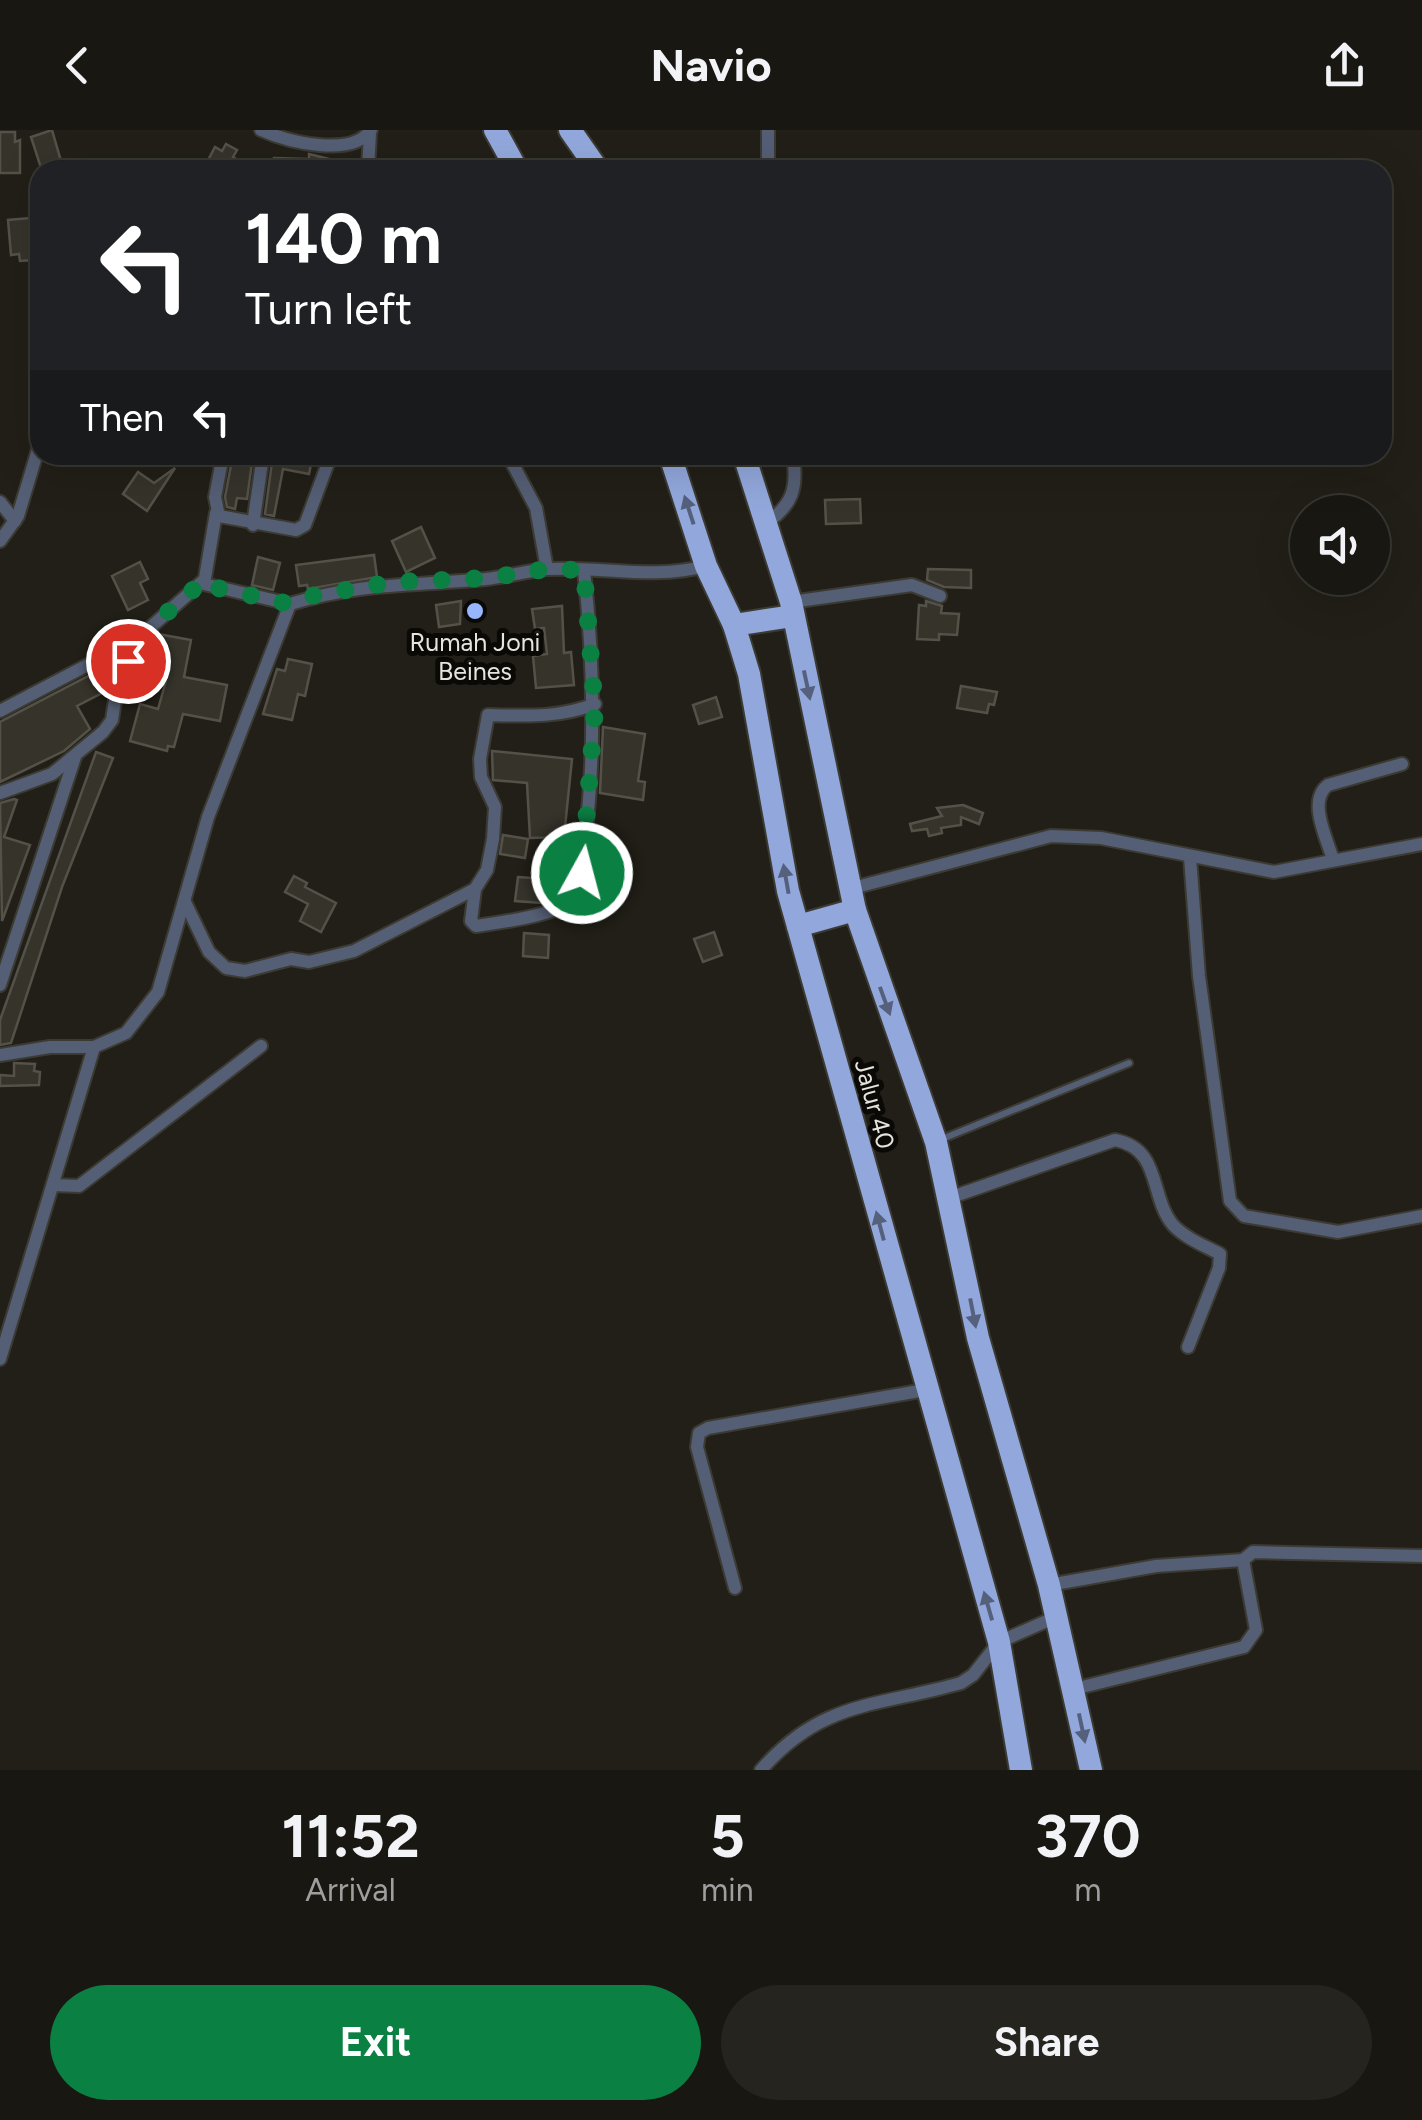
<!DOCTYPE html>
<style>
body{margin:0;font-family:Figtree,sans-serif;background:#26241f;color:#f1f3f6;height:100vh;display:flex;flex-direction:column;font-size:38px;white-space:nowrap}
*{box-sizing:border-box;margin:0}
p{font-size:32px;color:#9f9f9f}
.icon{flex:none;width:55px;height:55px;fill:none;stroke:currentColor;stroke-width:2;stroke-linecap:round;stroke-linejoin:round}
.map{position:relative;height:1640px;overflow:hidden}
.side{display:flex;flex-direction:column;background:#191711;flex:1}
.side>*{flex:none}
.top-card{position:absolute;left:30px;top:30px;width:1362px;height:305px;border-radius:30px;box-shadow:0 10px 40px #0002,0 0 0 2px #373631;background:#202124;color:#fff;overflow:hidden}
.tools{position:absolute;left:1290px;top:365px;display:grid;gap:20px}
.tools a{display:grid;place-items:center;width:100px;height:100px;border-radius:50%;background:#191711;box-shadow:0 10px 40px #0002,0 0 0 2px #373631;font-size:50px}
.pin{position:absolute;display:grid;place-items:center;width:85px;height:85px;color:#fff;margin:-42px;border:5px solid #fff;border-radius:50%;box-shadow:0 2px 10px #0007}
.me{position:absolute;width:110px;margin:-55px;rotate:7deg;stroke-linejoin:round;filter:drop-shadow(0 0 8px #0008)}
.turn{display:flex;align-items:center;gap:35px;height:210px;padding:0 50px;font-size:45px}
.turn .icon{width:130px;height:130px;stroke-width:2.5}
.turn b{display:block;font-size:70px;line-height:85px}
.then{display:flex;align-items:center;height:95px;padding:0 50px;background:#0003;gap:20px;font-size:38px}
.eta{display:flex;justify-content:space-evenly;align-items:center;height:170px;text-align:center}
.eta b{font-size:60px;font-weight:700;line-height:70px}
.primary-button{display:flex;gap:20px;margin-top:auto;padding:20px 50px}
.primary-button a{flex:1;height:115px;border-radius:60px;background:#0b8043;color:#fff;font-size:40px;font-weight:700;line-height:115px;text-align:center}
.primary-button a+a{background:#26241f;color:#f1f3f6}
header{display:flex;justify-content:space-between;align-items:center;height:130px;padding:0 50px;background:#191711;font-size:45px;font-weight:700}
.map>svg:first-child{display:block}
.building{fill:#35332a;stroke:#545248;stroke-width:2.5}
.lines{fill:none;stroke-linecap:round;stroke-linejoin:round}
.service-casing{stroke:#3c3b33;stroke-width:10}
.minor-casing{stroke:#3c3b33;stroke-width:16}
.trunk-casing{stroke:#3c3b33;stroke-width:26}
.service{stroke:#545e74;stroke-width:6}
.minor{stroke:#545e74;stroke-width:12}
.trunk{stroke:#92a8dc;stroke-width:22}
.oneway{fill:#55607c}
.route{stroke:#0b8043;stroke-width:18;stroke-dasharray:0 32.4}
.poi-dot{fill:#98b6fd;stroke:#0a0906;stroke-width:4}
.labels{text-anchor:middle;stroke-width:10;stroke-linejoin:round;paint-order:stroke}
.poi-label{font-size:25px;fill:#e5e4de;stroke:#0a0906}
.street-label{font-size:25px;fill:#e5e4de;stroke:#0a0906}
</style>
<header><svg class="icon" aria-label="back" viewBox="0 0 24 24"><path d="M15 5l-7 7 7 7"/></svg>Navio<svg class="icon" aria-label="share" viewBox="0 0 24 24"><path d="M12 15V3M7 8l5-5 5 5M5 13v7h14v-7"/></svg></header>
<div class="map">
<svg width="1422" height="1640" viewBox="0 0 1422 1640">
<rect width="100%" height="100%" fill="#211f17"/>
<g class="building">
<polygon points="52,0 61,31 41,38 31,7"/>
<polygon points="0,2 15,2 15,12 20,10 20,43 0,43"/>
<polygon points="226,14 237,20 233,27 239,31 234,40 217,40 206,34 215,17 222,21"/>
<polygon points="309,24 333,30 333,40 274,40 274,28 309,29"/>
<polygon points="30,88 38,123 33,124 33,130 20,131 19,124 11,125 8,90"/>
<polygon points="233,325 253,325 247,369 237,368 235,379 227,377 225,367"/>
<polygon points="273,325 313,325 309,344 283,339 274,386 265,384"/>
<polygon points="175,338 147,381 123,364 138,342 154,353"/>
<polygon points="860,369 861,393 826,394 825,370"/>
<polygon points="421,397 435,428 406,442 392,411"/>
<polygon points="374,425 377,447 308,459 307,455 299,456 296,435"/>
<polygon points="258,427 280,433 273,460 252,455"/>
<polygon points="140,432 148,449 140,453 148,470 128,480 112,446"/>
<polygon points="928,439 971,440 971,458 944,457 927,450"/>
<polygon points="461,471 460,494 439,497 436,475"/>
<polygon points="926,471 942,476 941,483 959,484 957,505 939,504 939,510 917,509 919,475 926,476"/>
<polygon points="562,476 564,523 571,522 574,555 536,558 533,526 547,524 544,498 535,499 532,479"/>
<polygon points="158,504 191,510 184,547 227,555 220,591 183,584 174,617 168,616 167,621 130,611 140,574 158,579 166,551 141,547 144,525"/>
<polygon points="288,529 312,534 305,566 298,564 292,590 263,584 277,539 285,541"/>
<polygon points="96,542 106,561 77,576 90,599 64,621 0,652 0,592"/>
<polygon points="961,556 997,562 994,575 989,574 987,583 957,578"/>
<polygon points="716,567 722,587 699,594 693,575"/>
<polygon points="603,597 645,604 638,651 645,652 643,670 600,663"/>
<polygon points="492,621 572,629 564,707 530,708 527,653 493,650"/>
<polygon points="96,622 113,628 62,757 11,913 0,915 0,890"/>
<polygon points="14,669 17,670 4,707 30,715 2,791 0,673"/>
<polygon points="963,675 983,683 979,694 961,687 961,695 941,698 942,703 929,706 927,699 912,701 910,694 942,686 937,678"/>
<polygon points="503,705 528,709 525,728 500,724"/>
<polygon points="294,746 307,753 305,757 336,773 321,802 300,791 308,774 285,762"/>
<polygon points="518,747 545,749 542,773 515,771"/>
<polygon points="714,802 722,825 703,832 694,809"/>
<polygon points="524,803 549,805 548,828 523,826"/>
<polygon points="14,933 35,934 34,941 40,942 39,955 0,956 0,945 14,946"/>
</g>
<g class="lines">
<defs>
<polyline id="service" points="942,1009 1129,933"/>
<g id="minor">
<path d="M261 0C288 12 352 28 371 0"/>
<polyline points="768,0 768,40"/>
<polyline points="368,40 370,3"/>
<polyline points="223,325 215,367 219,386 296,400 305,395 331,325"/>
<polyline points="508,325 536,378 547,439"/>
<polyline points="0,372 15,391"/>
<polyline points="216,383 204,454 290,474"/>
<path d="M765 394C793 375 798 358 793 325"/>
<polyline points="253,395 263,325"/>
<polyline points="0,411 18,386 40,313"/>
<polyline points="791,472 912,455 940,466"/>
<polyline points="0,581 139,508"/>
<polyline points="0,663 52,644 103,602 112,590 117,557 144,503 203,451"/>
<polyline points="1190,727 1199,846 1230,1071 1244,1086 1338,1102 1422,1086"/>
<path d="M1333 730C1327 708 1307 671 1328 655L1402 634"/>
<path d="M475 759 471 791 476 796C497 793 559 785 571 770 584 754 583 729 585 710 596 619 594 532 584 440"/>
<polyline points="849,759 1051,706 1101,708 1274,742 1422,714"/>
<path d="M185 772 209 822 226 838 245 841 291 829 309 832 354 821 475 759 487 740 493 709 495 677 481 647 480 629 488 585C526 586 559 588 595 574"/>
<polyline points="0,855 75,627"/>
<path d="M0 925 50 917H94L126 903 158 862 208 687 290 474C361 452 415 456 486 449 506 447 526 441 547 439 601 436 653 450 706 436"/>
<polyline points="53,1055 79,1056 261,916"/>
<path d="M949 1068 1115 1010C1162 1019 1149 1066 1173 1095 1185 1108 1205 1116 1220 1124L1219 1138 1188 1217"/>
<polyline points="0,1229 94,917"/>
<polyline points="1049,1455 1156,1436 1243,1430"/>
<polyline points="735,1458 697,1317 699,1303 708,1298 925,1260"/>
<polyline points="1074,1559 1244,1517 1256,1500 1243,1430 1253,1422 1422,1426"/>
<path d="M761 1640C822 1570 877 1577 961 1553L973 1545 999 1512 1056 1487"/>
</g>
<g id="trunk">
<polyline points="495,0 517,40"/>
<polyline points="570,0 598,40"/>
<polyline points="670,325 706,436 734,495 749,544 788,761 999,1512 1021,1640"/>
<polyline points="744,325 791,472 855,780 936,1012 978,1208 1049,1455 1091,1640"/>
<polyline points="734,495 793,486"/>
<polyline points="798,796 855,780"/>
</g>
</defs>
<use href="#service" class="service-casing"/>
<use href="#minor" class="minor-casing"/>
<use href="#trunk" class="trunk-casing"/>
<use href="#service" class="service"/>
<use href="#minor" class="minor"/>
<use href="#trunk" class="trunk"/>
</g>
<defs><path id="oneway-solid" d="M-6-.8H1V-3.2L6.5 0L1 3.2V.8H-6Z" transform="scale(2.5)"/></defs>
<g class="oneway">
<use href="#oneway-solid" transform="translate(689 380) rotate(-108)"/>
<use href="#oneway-solid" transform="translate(807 555) rotate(78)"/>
<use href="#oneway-solid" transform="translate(786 749) rotate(-100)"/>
<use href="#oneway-solid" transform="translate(885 871) rotate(70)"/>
<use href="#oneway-solid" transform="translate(880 1096) rotate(-105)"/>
<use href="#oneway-solid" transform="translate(973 1183) rotate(79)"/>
<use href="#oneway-solid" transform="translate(988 1476) rotate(-106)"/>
<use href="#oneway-solid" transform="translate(1082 1598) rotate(78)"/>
</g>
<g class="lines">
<polyline class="route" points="128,531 144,503 203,451 208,456 290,474 311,466 392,452 488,448 547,439 584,440 595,579 582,743"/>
</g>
<circle class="poi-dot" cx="475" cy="481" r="10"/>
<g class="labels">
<g class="poi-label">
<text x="475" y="521">Rumah Joni<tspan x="475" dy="29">Beines</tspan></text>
</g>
<g class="street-label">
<text transform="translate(875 974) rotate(75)" y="9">Jalur 40</text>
</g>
</g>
</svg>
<div class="tools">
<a><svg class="icon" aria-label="sound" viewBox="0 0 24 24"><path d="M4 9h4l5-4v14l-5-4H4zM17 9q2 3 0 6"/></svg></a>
</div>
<div class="pin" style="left:128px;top:531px;background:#d93025"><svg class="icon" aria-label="arrive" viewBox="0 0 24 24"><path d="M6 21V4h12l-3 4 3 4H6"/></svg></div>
<svg class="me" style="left:582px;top:743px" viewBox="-20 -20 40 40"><circle r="17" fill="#0b8043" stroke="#fff" stroke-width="3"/><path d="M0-11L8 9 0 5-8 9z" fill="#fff"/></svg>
<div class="top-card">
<div class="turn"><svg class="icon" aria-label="left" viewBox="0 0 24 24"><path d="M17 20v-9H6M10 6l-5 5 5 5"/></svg><div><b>140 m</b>Turn left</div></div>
<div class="then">Then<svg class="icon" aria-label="left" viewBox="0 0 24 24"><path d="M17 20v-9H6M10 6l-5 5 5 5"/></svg></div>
</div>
</div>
<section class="side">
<div class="eta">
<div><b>11:52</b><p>Arrival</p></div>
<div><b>5</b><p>min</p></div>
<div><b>370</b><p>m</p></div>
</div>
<div class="primary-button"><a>Exit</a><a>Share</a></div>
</section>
